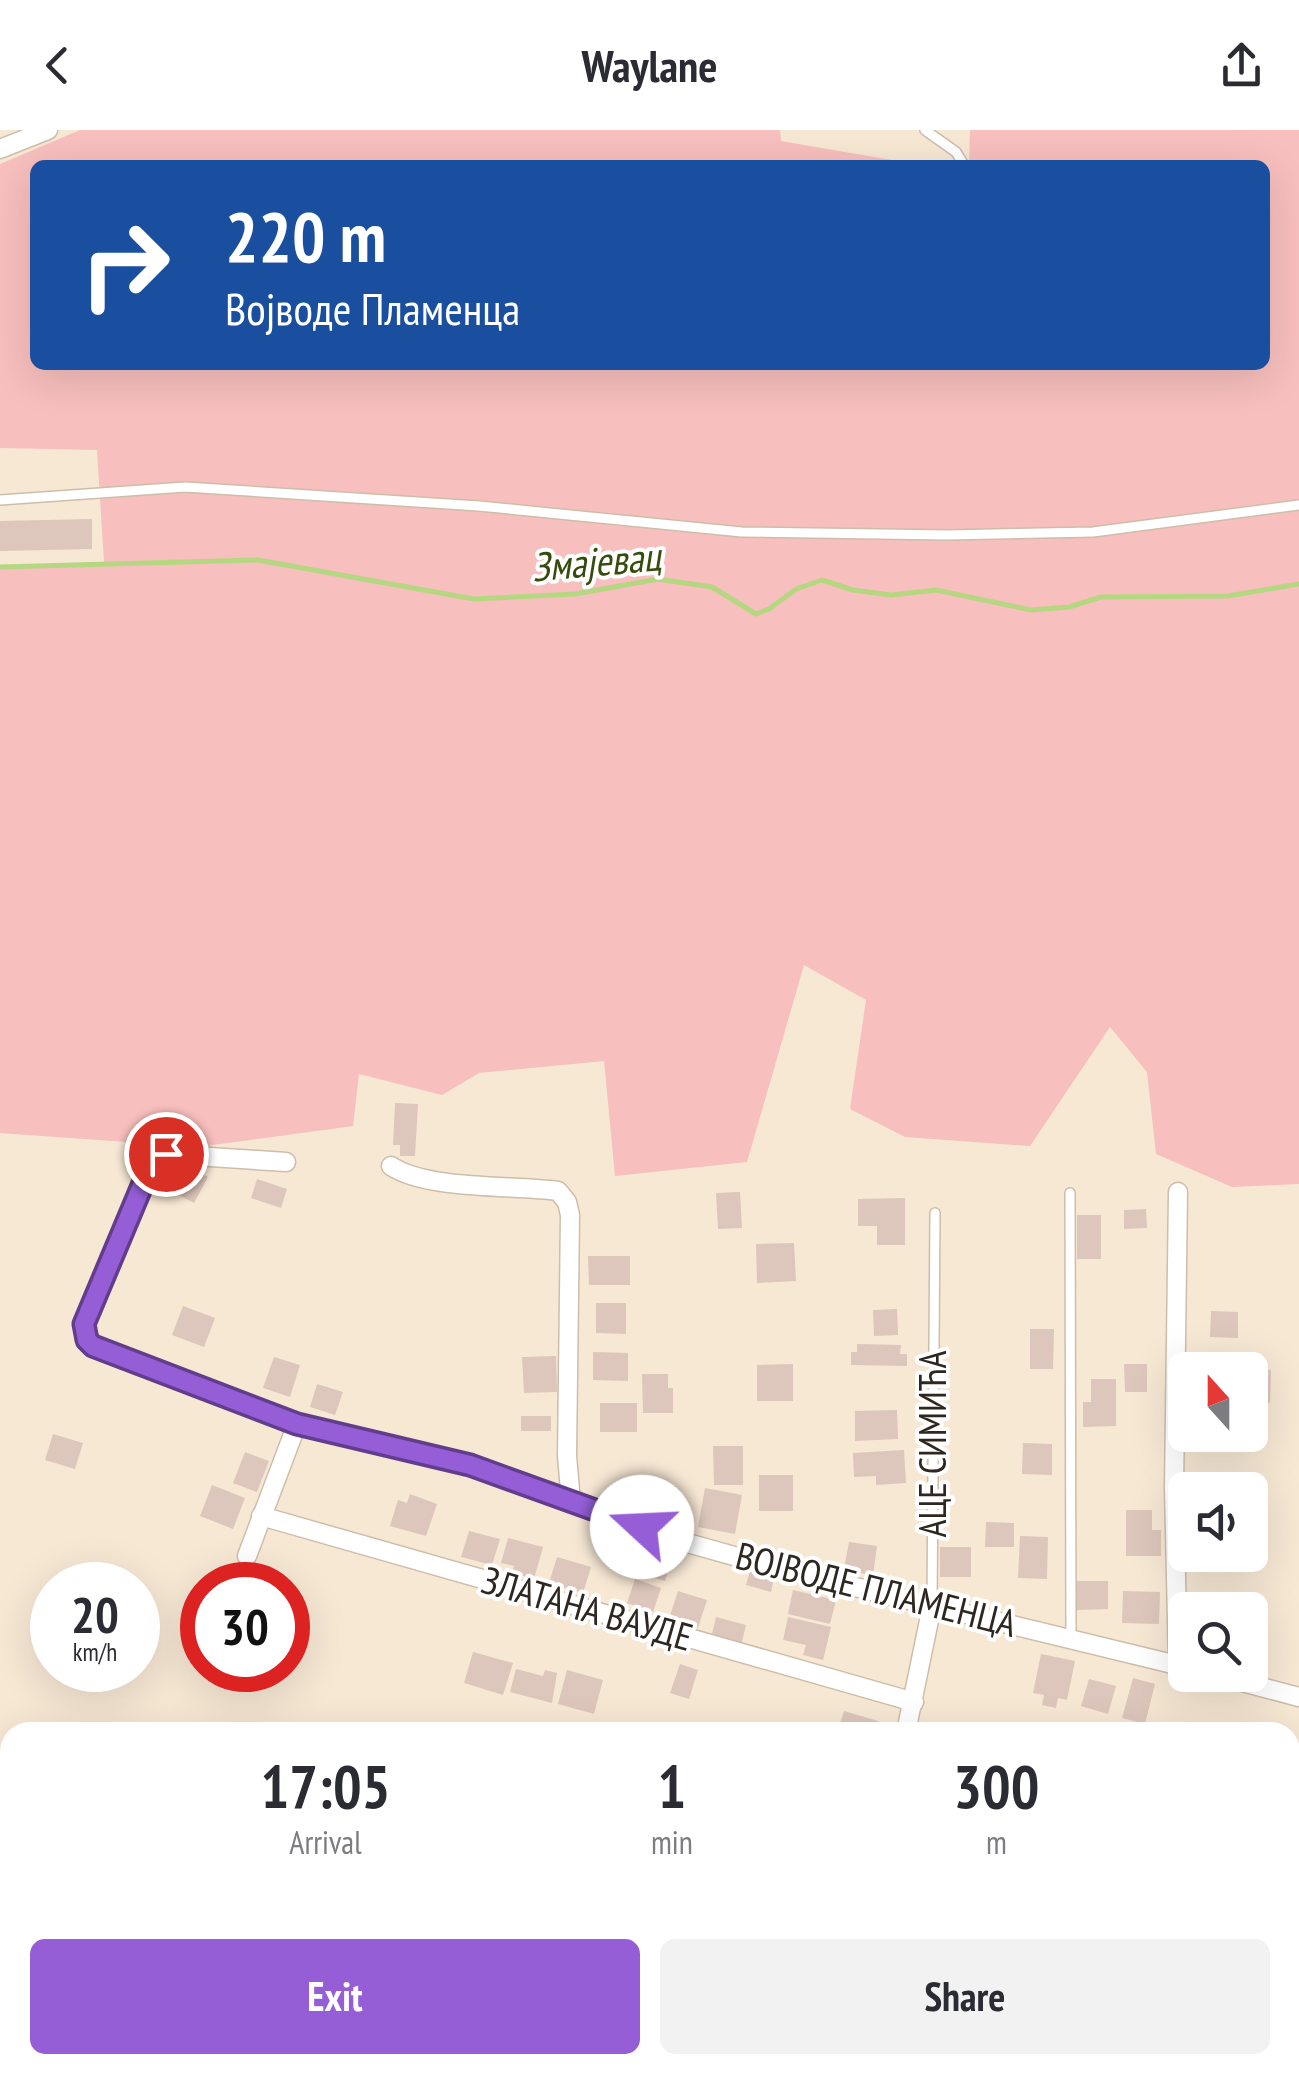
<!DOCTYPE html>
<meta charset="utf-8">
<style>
body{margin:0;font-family:"PT Sans Narrow",sans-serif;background:#f2f2f3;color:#2b2b33;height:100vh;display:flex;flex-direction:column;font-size:38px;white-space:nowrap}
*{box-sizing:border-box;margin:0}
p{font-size:32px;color:#7c7c81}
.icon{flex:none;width:55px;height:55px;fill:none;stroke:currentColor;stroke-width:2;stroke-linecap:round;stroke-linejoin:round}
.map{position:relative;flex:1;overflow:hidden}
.details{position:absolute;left:0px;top:1592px;width:1300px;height:352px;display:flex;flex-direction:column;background:#fff;border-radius:30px 30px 0 0;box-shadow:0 10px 40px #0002}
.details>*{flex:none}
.banner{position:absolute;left:30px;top:30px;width:1240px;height:210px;border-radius:15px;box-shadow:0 10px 40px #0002;background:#1a4fa0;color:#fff;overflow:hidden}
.needle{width:65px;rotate:339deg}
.buttons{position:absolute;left:1168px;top:1222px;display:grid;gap:20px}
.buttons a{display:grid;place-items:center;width:100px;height:100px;border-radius:15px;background:#fff;box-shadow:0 10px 40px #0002;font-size:50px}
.speed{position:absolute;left:30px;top:1432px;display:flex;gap:20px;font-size:50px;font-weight:700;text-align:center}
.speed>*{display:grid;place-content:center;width:130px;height:130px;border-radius:50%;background:#fff;box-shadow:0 10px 40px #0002;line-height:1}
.speed small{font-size:25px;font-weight:400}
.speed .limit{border:15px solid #d22;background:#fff;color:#111}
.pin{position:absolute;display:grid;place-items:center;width:85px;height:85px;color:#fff;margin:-42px;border:5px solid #fff;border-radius:50%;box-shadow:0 2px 10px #0007}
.me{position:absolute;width:110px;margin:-55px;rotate:290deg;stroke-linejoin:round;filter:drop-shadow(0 0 8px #0008)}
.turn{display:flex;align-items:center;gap:35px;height:210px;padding:0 30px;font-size:45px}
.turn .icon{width:130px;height:130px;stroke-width:2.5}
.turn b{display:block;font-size:70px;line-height:85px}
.eta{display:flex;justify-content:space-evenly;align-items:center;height:170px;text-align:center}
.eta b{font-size:60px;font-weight:700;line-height:70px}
.cta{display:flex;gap:20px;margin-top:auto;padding:20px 30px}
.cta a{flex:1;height:115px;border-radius:15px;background:#955ed7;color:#fff;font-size:40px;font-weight:700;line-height:115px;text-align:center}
.cta a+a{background:#f2f2f3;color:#2b2b33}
header{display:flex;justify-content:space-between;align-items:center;height:130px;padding:0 30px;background:#fff;font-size:45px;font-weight:700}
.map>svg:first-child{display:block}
.green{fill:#f7bfbd}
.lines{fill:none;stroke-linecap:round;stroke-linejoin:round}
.stream{stroke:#b6d781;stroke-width:5}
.building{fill:#ddc6bb}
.service-casing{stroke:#cdbeab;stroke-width:12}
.minor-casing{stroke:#cdbeab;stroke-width:21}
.service{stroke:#fff;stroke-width:9}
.minor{stroke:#fff;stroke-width:18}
.route-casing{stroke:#613d8c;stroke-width:25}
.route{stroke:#955ed7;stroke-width:18}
.labels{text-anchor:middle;stroke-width:8;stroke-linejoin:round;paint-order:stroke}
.street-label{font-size:38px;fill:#2d2720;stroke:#fff}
.water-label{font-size:40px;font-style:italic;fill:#374b0c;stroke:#fff}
</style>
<header><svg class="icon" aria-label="back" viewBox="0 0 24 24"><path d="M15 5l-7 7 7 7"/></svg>Waylane<svg class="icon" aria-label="share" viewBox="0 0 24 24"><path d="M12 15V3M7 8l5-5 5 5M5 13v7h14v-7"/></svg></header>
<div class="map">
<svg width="1299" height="1943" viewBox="0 0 1299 1943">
<rect width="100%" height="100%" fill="#f7e8d4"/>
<g class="green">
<polygon points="80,0 780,0 781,11 921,35 35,35 35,235 1265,235 1265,35 969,35 970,0 1299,0 1299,1054 1232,1057 1156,1024 1147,942 1110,897 1030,1016 905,1007 850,979 866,870 804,835 747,1032 615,1046 604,931 479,943 442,965 359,944 353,996 198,1017 0,1003 0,437 104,432 97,320 0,318 0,34"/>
<polygon points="0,1620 10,1637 10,1763 2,1768"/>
</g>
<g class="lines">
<polyline class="stream" points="0,437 258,430 474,469 575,464 658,449 712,457 756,484 769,479 796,459 822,450 853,460 891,465 936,460 1031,480 1069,477 1101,467 1228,466 1299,454"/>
</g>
<g class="building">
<polygon points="92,389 92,419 0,421 0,391"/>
<polygon points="395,973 418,974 415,1026 400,1026 400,1015 393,1015"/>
<polygon points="185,1034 208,1047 194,1073 171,1061"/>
<polygon points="257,1049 287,1059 281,1078 251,1068"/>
<polygon points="740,1062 742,1098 718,1099 716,1063"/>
<polygon points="905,1068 905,1115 877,1115 877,1096 858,1096 858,1069"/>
<polygon points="1146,1079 1147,1098 1124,1099 1124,1080"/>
<rect x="1077" y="1085" width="24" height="44"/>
<polygon points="794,1113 796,1151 757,1153 756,1114"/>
<polygon points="588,1126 630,1126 630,1155 589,1155"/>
<polygon points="596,1173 626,1173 626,1204 596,1203"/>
<polygon points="183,1176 215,1188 204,1217 172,1205"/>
<polygon points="897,1179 898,1205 874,1206 873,1180"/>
<polygon points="1211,1181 1238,1182 1238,1208 1210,1207"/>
<polygon points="1030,1199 1054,1199 1053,1239 1030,1239"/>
<polygon points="857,1214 901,1215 900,1224 907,1224 907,1236 851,1235 851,1222 857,1222"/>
<polygon points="593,1222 628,1223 628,1251 593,1250"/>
<polygon points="556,1226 557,1262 524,1263 522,1227"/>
<polygon points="274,1227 300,1235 290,1267 263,1258"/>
<polygon points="793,1234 793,1271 757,1271 757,1235"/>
<polygon points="1124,1234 1147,1234 1147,1262 1125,1262"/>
<polygon points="1250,1239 1271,1240 1270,1273 1250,1273"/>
<polygon points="642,1244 668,1244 668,1258 673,1258 673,1283 643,1283"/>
<polygon points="1091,1249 1116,1249 1116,1296 1083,1297 1083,1272 1091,1272"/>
<polygon points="317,1254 343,1262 335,1285 310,1277"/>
<rect x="600" y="1273" width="37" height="29"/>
<polygon points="897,1280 898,1309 855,1311 855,1281"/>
<rect x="521" y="1286" width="30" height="15"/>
<polygon points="53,1304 83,1313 75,1339 45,1330"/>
<polygon points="1023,1313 1052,1314 1052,1345 1022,1344"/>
<polygon points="713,1316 743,1316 743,1355 714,1355"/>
<polygon points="904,1320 906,1353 876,1355 876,1346 854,1347 853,1323"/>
<polygon points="245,1322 269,1331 257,1362 233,1353"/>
<rect x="759" y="1345" width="34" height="36"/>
<polygon points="212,1355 245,1368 233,1399 200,1386"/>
<polygon points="705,1358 742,1365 735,1404 698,1397"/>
<polygon points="410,1364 437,1374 426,1406 390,1396 398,1370 407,1373"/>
<polygon points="1126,1380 1152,1380 1152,1400 1161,1400 1161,1426 1126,1426"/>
<polygon points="986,1392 1014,1393 1014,1417 985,1417"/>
<polygon points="469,1401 500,1409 492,1435 461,1427"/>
<polygon points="1020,1406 1048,1407 1047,1449 1018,1448"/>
<polygon points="508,1408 543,1417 534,1449 512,1443 514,1436 501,1433"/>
<polygon points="849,1412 877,1416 873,1446 844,1439"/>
<rect x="940" y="1417" width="31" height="30"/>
<polygon points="557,1427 591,1437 583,1463 549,1453"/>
<polygon points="645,1430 669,1438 665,1451 641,1444"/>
<polygon points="751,1437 775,1444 771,1462 746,1455"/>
<polygon points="635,1449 661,1458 653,1482 627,1473"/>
<polygon points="1076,1451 1108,1451 1108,1479 1076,1480"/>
<polygon points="793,1460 836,1470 830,1494 788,1484"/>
<polygon points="678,1461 707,1470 698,1498 669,1489"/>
<polygon points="1123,1461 1160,1462 1159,1494 1122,1493"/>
<polygon points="716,1487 746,1495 741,1516 711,1508"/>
<polygon points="788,1487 831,1497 823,1530 803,1525 806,1515 783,1510"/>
<polygon points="473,1522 513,1533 503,1565 464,1553"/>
<polygon points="1041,1524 1075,1531 1067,1570 1058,1568 1056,1578 1042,1575 1044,1565 1033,1563"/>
<polygon points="680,1534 698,1540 689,1569 670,1563"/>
<polygon points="516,1539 543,1546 545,1540 557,1543 552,1573 510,1562"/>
<polygon points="567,1540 603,1550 594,1584 558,1574"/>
<polygon points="1133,1548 1155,1554 1145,1594 1122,1588"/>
<polygon points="1089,1549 1116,1556 1108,1584 1081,1576"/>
<polygon points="844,1581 878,1591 875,1602 838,1600"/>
<polygon points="1233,1593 1262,1601 1262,1602 1231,1602"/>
<polygon points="28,1595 49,1602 25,1602"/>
<polygon points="1290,1695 1299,1697 1299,1725 1290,1723"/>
<polygon points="1290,1763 1299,1766 1299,1789 1290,1786"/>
<polygon points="458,1935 485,1935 491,1936 489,1943 456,1943"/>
<polygon points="838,1935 871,1935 869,1943 836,1942"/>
<polygon points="1161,1935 1194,1935 1191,1943 1158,1943"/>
<polygon points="1208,1935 1228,1940 1227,1943 1206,1943"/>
</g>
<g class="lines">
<defs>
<g id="service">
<polyline points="925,0 956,22 964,35"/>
<polyline points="0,370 185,357 479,376 742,402 947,405 1093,402 1299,375"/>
<polyline points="1070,1063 1071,1508"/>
<polyline points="932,1476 935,1083"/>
</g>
<g id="minor">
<polyline points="0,19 48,0"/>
<polyline points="286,1032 165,1024 151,1032 85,1193 87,1210 93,1216 297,1294 469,1335 677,1410 773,1437 1185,1537"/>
<path d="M391 1036C427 1060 512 1055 558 1061L567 1072 570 1085 567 1326 571 1371"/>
<polyline points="1178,1062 1174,1358 1178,1535"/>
<polyline points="261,1386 914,1572"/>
<polyline points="247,1426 297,1294"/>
<polyline points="1216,1545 1299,1567"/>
<polyline points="906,1602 932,1476"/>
<polyline points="1290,1737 1299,1739"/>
<polyline points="1290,1900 1299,1902"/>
<polyline points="569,1935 599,1943"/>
<polyline points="1000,1935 1031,1943"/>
<polyline points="816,1943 818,1935"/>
</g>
</defs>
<use href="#service" class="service-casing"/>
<use href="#minor" class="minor-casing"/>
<use href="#service" class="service"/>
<use href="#minor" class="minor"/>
</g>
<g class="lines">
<defs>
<polyline id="route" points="166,1024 152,1032 84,1194 87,1210 93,1216 297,1294 470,1335 642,1397"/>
</defs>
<use href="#route" class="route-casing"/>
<use href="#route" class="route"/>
</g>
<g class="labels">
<g class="street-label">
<text transform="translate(933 1314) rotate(-90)" y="13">АЦЕ СИМИЋА</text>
<text transform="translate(876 1460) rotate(14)" y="13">ВОЈВОДЕ ПЛАМЕНЦА</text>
<text transform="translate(587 1479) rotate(16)" y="13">ЗЛАТАНА ВАУДЕ</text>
</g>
<g class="water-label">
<text transform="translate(596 432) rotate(-5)" y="14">Змајевац</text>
</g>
</g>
</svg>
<div class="buttons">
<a><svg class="needle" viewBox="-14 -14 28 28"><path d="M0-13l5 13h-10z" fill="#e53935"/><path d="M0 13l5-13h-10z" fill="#7c7c81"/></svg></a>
<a><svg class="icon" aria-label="sound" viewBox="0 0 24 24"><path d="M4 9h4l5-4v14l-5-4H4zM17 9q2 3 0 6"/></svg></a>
<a><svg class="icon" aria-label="search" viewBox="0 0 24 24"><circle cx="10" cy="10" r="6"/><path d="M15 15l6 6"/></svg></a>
</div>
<div class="speed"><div>20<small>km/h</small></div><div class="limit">30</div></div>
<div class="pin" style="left:166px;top:1024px;background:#d93025"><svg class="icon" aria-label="arrive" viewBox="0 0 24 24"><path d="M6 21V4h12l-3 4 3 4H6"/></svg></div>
<svg class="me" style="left:642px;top:1397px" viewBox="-20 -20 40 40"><circle r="19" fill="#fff"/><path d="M0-13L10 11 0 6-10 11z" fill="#955ed7"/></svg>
<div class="banner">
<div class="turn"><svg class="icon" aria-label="right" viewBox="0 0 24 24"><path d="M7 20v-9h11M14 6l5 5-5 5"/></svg><div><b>220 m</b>Војводе Пламенца</div></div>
</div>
<section class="details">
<div class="eta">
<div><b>17:05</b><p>Arrival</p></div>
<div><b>1</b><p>min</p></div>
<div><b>300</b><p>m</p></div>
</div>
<div class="cta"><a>Exit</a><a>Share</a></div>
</section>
</div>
